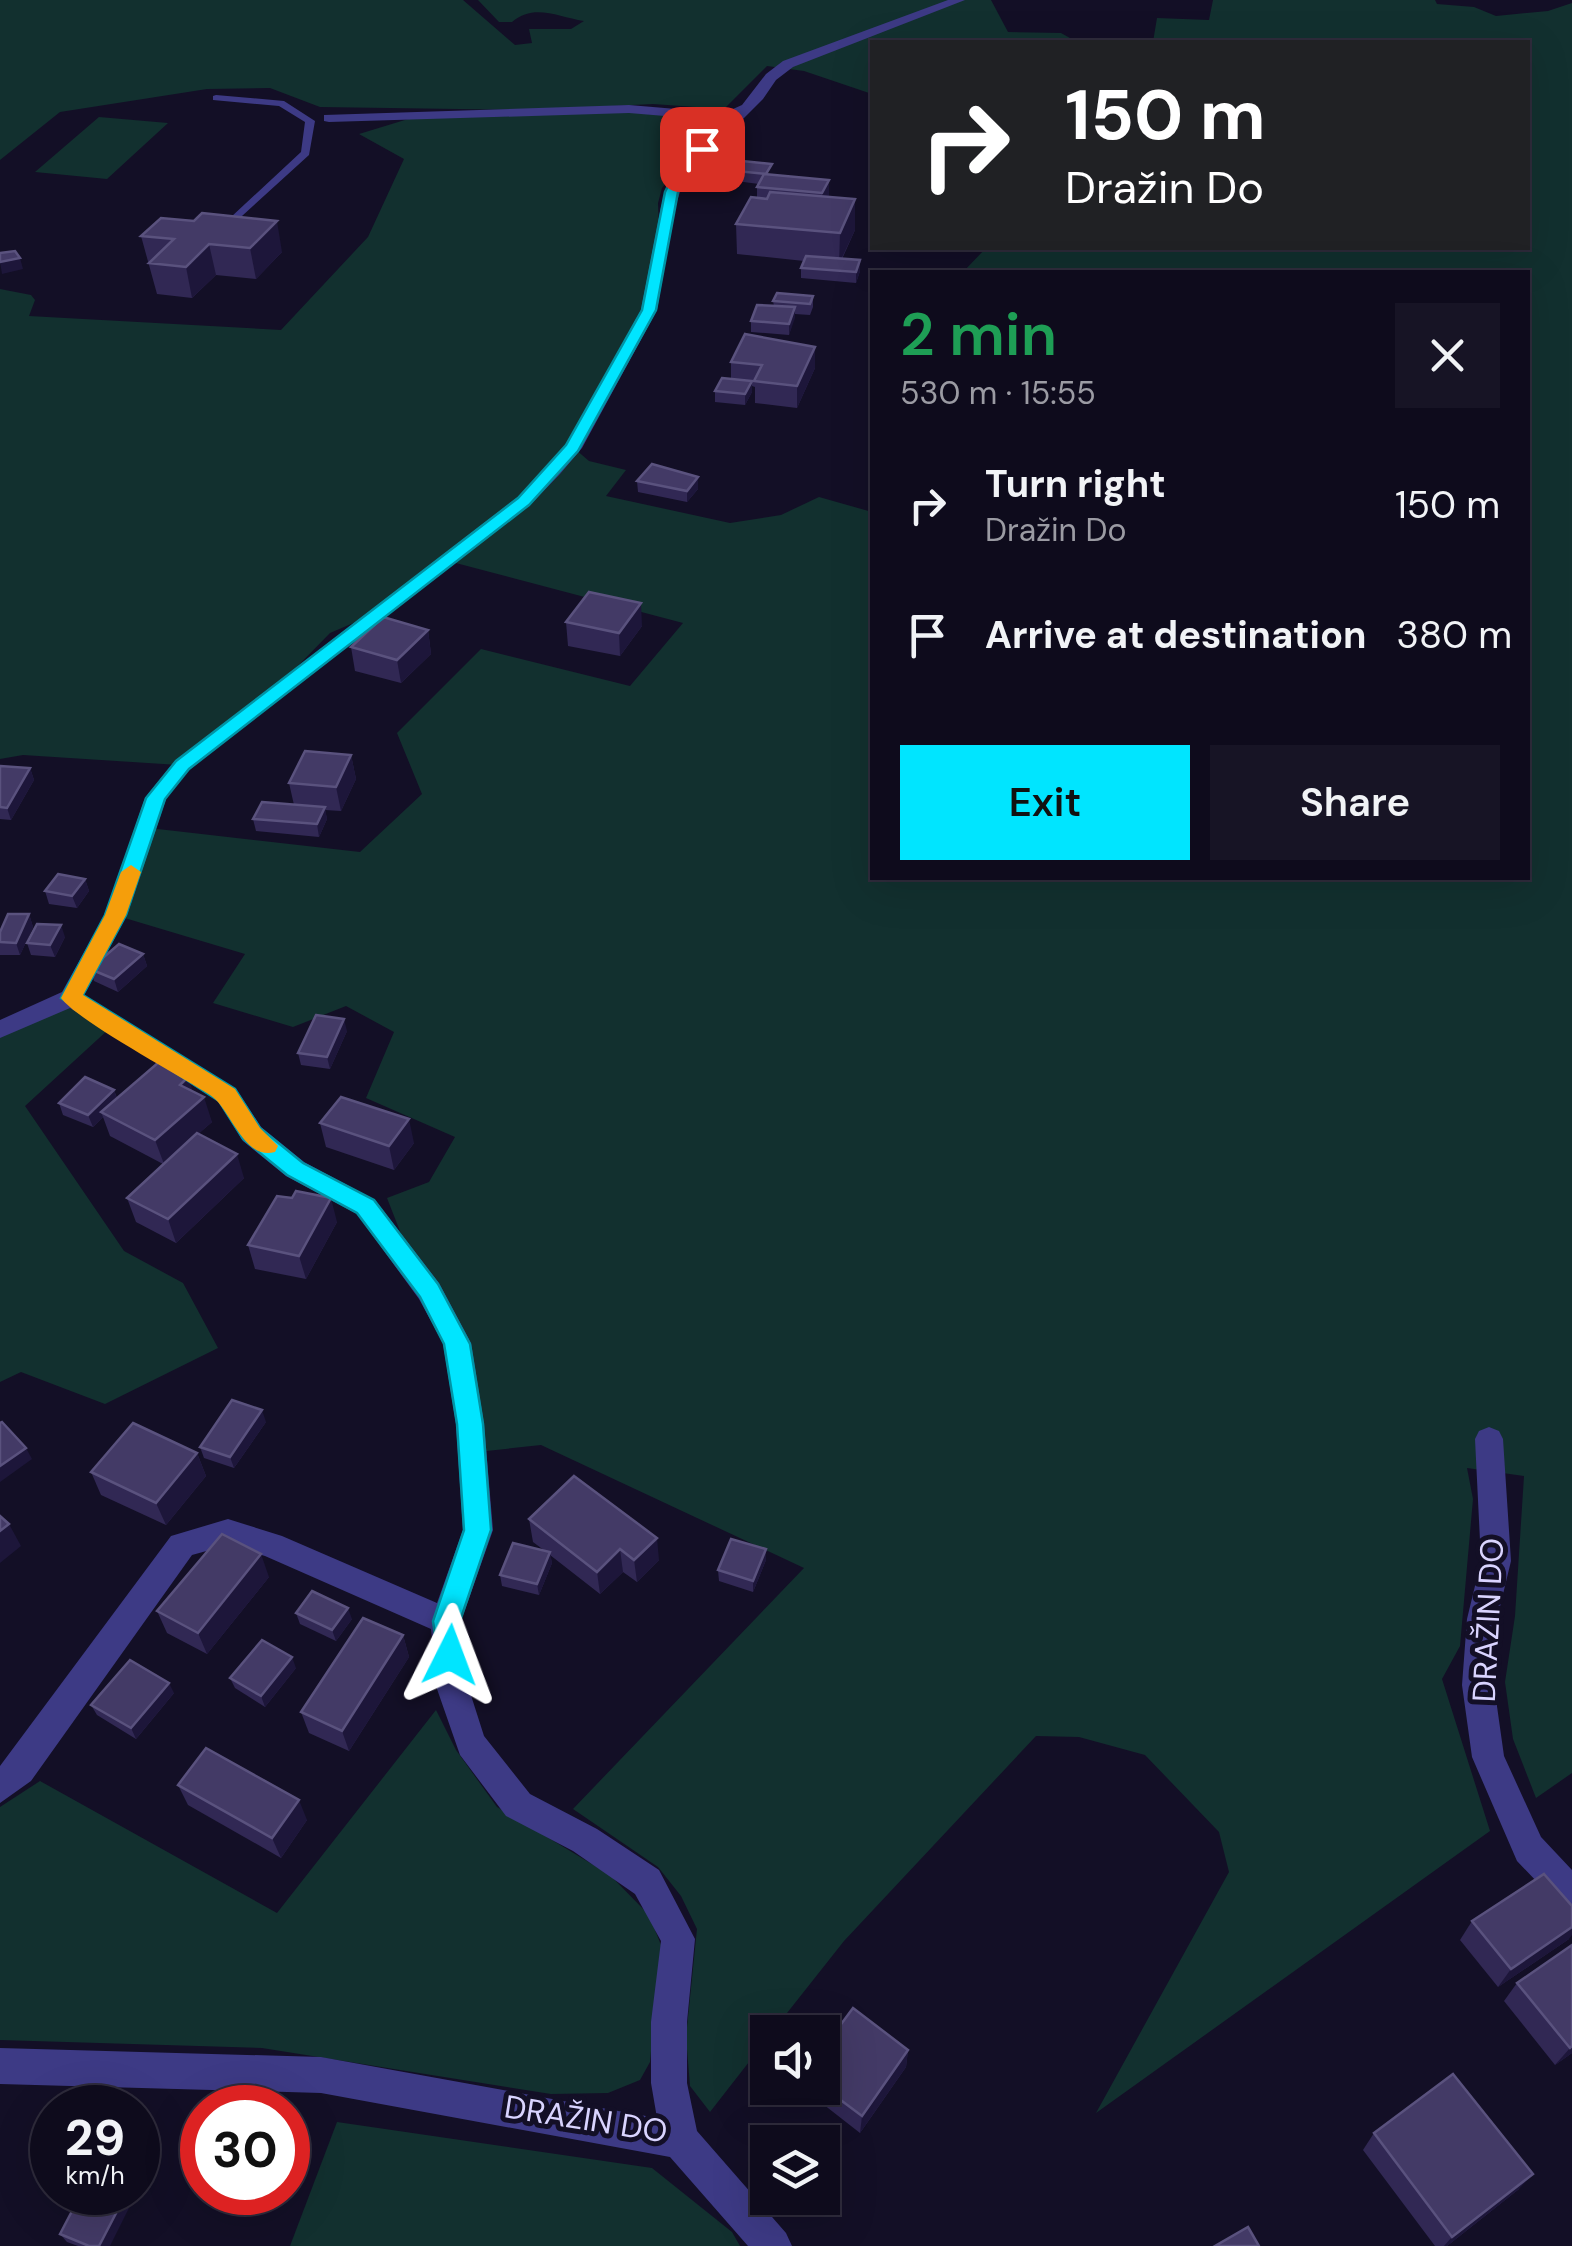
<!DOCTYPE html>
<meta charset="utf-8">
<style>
body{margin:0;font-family:"DM Sans",sans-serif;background:#171425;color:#f1f3f6;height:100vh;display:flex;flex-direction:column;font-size:38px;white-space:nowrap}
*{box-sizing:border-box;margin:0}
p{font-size:32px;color:#9b9ba3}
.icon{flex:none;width:55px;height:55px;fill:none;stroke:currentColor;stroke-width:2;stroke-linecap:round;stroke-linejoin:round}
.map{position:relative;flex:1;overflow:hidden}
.panel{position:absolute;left:870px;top:270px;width:660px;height:610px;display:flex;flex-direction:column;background:#0e0b1c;border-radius:0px;box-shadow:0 10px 40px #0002,0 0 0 2px #2e2b3b}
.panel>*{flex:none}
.top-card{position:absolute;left:870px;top:40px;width:660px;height:210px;border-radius:0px;box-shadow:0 10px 40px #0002,0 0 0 2px #2e2b3b;background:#202124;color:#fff;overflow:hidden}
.buttons{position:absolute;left:750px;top:2015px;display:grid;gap:20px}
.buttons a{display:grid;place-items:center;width:90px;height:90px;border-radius:0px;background:#0e0b1c;box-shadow:0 10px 40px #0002,0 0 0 2px #2e2b3b;font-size:50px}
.speed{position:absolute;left:30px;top:2085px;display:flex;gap:20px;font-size:50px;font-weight:700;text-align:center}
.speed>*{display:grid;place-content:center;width:130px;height:130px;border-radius:50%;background:#0e0b1c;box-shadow:0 10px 40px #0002,0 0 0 2px #2e2b3b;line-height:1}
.speed small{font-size:25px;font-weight:400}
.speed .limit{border:15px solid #d22;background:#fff;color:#111}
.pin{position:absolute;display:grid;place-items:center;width:85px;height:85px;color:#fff;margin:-42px;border-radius:20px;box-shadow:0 5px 15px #0006}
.me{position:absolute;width:110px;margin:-55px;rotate:3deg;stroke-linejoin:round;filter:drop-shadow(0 0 8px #0008)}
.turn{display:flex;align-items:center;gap:35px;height:210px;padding:0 30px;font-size:45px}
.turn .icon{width:130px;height:130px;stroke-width:2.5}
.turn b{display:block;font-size:70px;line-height:85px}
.round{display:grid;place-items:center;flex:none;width:105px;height:105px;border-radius:0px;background:#171425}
.headline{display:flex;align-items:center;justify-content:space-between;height:170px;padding:0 30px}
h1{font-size:60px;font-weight:600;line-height:75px;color:#1e9e55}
.button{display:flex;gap:20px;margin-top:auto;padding:20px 30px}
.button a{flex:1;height:115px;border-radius:0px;background:#00e5ff;color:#111;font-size:40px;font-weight:600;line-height:115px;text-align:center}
.button a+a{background:#171425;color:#f1f3f6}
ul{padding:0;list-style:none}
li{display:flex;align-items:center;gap:30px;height:130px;padding:0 30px}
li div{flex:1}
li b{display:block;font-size:38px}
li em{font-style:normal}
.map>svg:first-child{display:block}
.green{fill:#12302f}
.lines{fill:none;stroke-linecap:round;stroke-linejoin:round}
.lane{fill:#3d3a85;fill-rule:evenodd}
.street{fill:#3d3a85;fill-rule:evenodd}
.wall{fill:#312854}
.shaded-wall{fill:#1d163a}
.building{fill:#433a66;stroke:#5a527e;stroke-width:2.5}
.route{fill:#00e5ff;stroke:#0095a6;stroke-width:2.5}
.slow{fill:#f59e0b}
.labels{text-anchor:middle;stroke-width:10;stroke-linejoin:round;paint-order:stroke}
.near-street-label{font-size:32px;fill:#d9d4ff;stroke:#130f26}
</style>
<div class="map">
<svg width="1572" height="2246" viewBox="0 0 1572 2246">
<rect width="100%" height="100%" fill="#130f26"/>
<g class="green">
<path d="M0 0H463L515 45 532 43 529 29H571L584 21C558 17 534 3 512 22H499L478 0H991L1008 32 1061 33 1077 42H872V94L804 71 767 66 724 109 653 104 530 110 320 107 270 88 207 89 60 112 0 160Z"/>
<polygon points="1213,0 1435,0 1437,4 1474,7 1496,16 1548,11 1572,3 1572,1773 1536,1798 1513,1739 1505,1682 1515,1616 1524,1476 1467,1468 1473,1499 1460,1646 1442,1679 1490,1831 1096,2113 1229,1872 1219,1832 1145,1755 1079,1737 1036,1736 844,1941 772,2032 768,2032 767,2039 710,2112 690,2086 686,2037 697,1929 681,1896 658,1867 573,1809 804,1568 541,1445 477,1452 475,1423 387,1198 429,1182 455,1137 366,1098 394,1032 346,1006 293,1027 213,1003 245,954 118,916 149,828 360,852 422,794 397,733 481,649 630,686 683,623 452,562 575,449 589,461 626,470 606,496 730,523 781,515 819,497 872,512 872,878 1528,878 1528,272 963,272 986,248 1528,248 1528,42 1153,42 1157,18 1209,20"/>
<polygon points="629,112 703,118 711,126 662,188 658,203 659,230 642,309 567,446 517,499 365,618 330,633 289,675 179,765 23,755 0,759 0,289 31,295 35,300 29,316 281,330 368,237 404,159 359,134 418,116"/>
<polygon points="99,117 168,123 107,179 35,172"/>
<polygon points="69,1001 110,1028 25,1106 124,1251 183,1283 218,1348 105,1404 21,1372 0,1382 0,1033"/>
<polygon points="436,1710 456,1750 497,1807 610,1875 649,1915 661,1945 650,2062 640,2080 608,2093 551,2094 262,2048 0,2040 0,1807 40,1781 277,1913"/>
<polygon points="337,2122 652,2168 732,2232 740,2246 290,2246"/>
</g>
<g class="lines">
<polygon class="lane" points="216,95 284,101 315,121 309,155 220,236 216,235 216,231 301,152 305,122 279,106 213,100 213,96"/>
<g class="street">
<polygon points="948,0 965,0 793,67 776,80 763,99 685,177 675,207 657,310 582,448 560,474 530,505 189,769 166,799 127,915 84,995 236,1089 261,1127 304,1162 375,1200 439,1283 471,1343 484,1424 493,1530 461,1621 469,1689 484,1736 530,1794 597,1829 659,1870 695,1939 687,2022 687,2083 697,2131 786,2233 792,2246 748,2246 670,2157 321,2093 0,2084 0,2048 321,2057 657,2118 651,2083 651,2022 661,1941 635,1894 573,1851 506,1816 460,1755 437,1689 431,1629 265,1556 228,1545 192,1555 31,1781 0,1803 0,1766 171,1536 228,1519 282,1536 437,1603 463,1530 456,1424 443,1343 419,1299 357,1214 286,1176 243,1141 218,1101 70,1008 0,1038 0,1020 62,992 105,915 145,798 175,761 518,497 566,446 641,310 661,207 671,176 725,121 629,113 329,122 324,121 324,115 629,105 724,113 742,105 766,74 783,61"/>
<polygon points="1489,1427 1499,1431 1503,1439 1511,1561 1497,1619 1494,1685 1504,1756 1541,1837 1572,1870 1572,1911 1560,1906 1517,1861 1472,1757 1462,1685 1467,1619 1481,1561 1475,1439 1479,1431"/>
</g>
</g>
<g class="wall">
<polygon points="736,171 829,180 829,197 855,199 855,230 842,259 860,271 856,283 801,278 801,268 804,261 737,254 736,224 757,198 757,187 759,184 736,181"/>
<polygon points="141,236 282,252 256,279 216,275 192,298 157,294"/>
<polygon points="813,296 813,307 810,315 795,314 789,335 751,332 751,321 774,306 773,301"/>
<polygon points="731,362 815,368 797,408 755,403 755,387 752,386 752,392 745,405 715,402 715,391 731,379"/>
<polygon points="637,481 698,489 687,502 638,492"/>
<polygon points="566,622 642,626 620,656 568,646"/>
<polygon points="428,630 431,654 401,683 355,671 351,647"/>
<polygon points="351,755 356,779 341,811 325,810 327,819 319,837 256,831 253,819 294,805 289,783"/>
<polygon points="0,766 30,768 34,780 11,820 0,819"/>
<polygon points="85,879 89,891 77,908 49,904 45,891"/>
<polygon points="29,914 33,927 20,955 0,955 0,932"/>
<polygon points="65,937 55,957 31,955 27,943"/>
<polygon points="143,954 147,966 118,992 94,981 90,969"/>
<polygon points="347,1031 330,1069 301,1065 298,1053"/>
<polygon points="114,1090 117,1098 193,1092 212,1122 198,1134 244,1178 176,1243 136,1222 127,1198 163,1164 110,1136 103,1117 93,1127 63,1115 59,1103"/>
<polygon points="320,1123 414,1143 394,1170 326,1147"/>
<polygon points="292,1198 337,1222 306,1279 255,1269 248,1245"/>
<polygon points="266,1422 234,1468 204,1458 200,1447"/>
<polygon points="197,1453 206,1476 166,1525 101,1495 91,1472"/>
<polygon points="529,1519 659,1560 637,1582 623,1572 600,1594 550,1555 552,1563 539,1595 502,1586 500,1575 545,1551 533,1542"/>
<polygon points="766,1560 753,1592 719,1581 718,1570"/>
<polygon points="269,1577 207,1654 167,1633 157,1611"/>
<polygon points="296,1613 352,1619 336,1641 300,1624"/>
<polygon points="403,1635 409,1657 349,1751 309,1733 301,1712"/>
<polygon points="296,1668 265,1707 235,1688 230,1678"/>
<polygon points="174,1693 136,1739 97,1715 91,1705"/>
<polygon points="178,1785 307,1820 281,1858 188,1805"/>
<polygon points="1472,1921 1569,1939 1498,1987 1460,1940"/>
<polygon points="1572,1945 1572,2053 1555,2065 1504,2001 1517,1983"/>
<polygon points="822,2050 908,2050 906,2067 860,2133 805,2090 805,2088 822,2088"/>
<polygon points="1374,2133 1519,2189 1447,2246 1435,2246 1363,2150"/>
<polygon points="60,2234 110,2246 78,2246 67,2242"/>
</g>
<g class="shaded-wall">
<polygon points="829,180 829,200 822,214 822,193"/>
<polygon points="855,199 855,230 839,264 840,233"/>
<polygon points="277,221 282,252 256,279 250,248"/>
<polygon points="209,244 216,275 192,298 186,267"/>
<polygon points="20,258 23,269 2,274 0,262"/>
<polygon points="860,260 860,271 856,283 856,272"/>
<polygon points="795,307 795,318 789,335 789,324"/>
<polygon points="815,347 815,368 797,408 797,386"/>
<polygon points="752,381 752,392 745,405 745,394"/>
<polygon points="698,477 698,489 687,502 687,491"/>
<polygon points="641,603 642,626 620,656 619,633"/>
<polygon points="428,630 431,654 401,683 397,660"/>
<polygon points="351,755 356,779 341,811 336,787"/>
<polygon points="30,768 34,780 11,820 7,808"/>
<polygon points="325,807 327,819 319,837 317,824"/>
<polygon points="85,879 89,891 77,908 72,896"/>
<polygon points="29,914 33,927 20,955 16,943"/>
<polygon points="61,925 65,937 55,957 50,945"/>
<polygon points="143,954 147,966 118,992 114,979"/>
<polygon points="344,1019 347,1031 330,1069 327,1057"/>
<polygon points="188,1077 196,1101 180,1085"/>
<polygon points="114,1090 118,1102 101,1112 103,1117 93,1127 88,1115"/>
<polygon points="204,1097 212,1122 164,1164 155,1140"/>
<polygon points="409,1119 414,1143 394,1170 389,1146"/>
<polygon points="237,1154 244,1178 176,1243 168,1219"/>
<polygon points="331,1198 337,1222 306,1279 299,1256"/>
<polygon points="262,1410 266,1422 234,1468 230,1457"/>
<polygon points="26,1448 32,1459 0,1482 0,1466"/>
<polygon points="197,1453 206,1476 166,1525 156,1503"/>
<polygon points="9,1524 21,1546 0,1563 0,1531"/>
<polygon points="657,1538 659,1560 637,1582 634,1560"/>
<polygon points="620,1549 623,1572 600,1594 597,1572"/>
<polygon points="766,1549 766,1560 753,1592 753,1581"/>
<polygon points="550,1552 552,1563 539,1595 537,1584"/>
<polygon points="261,1554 269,1577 207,1654 198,1633"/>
<polygon points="348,1608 352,1619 336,1641 332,1630"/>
<polygon points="403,1635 409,1657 349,1751 342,1731"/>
<polygon points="292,1657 296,1668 265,1707 261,1696"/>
<polygon points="169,1683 174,1693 136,1739 131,1728"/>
<polygon points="299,1800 307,1820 281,1858 272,1838"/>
<polygon points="1572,1927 1572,1935 1569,1939 1498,1987 1511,1969"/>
<polygon points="1572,2046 1572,2053 1555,2065 1570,2048"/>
<polygon points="908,2050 906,2067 860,2133 862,2116"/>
<polygon points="1533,2174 1519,2189 1447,2246 1444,2246 1452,2237"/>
<polygon points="127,2192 137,2192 110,2246 99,2246"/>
</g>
<g class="building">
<polygon points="742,161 772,164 766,174 736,171"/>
<polygon points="764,174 829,180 822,193 757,187"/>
<polygon points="770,192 855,199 840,233 736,224 751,197 767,199"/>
<polygon points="202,213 277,221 250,248 209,244 186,267 149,263 174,239 141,236 161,218 194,221"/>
<polygon points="15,251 20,258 0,262 0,253"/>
<polygon points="806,256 860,260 856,272 801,268"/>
<polygon points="777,293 813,296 810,304 773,301"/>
<polygon points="757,305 795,307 789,324 751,321"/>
<polygon points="745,334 815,347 797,386 754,381 762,365 731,362"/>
<polygon points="722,378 752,381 745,394 715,391"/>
<polygon points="652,464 698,477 687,491 637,481"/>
<polygon points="589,592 641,603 619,633 566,622"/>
<polygon points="383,617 428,630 397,660 351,647"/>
<polygon points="305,751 351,755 336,787 289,783"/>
<polygon points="0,766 30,768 7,808 0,807"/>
<polygon points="262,802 325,807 317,824 253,819"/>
<polygon points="58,874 85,879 72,896 45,891"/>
<polygon points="8,914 29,914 16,943 0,942 0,932"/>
<polygon points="37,924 61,925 50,945 27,943"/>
<polygon points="119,944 143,954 114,979 90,969"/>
<polygon points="316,1015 344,1019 327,1057 298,1053"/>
<polygon points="159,1062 188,1077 180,1085 204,1097 155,1140 101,1112"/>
<polygon points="85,1077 114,1090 88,1115 59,1103"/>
<polygon points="341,1097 409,1119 389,1146 320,1123"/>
<polygon points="197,1133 237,1154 168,1219 127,1198"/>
<polygon points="296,1191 331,1198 299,1256 248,1245 277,1196 292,1198"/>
<polygon points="232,1400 262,1410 230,1457 200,1447"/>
<polygon points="2,1422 26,1448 0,1466 0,1423"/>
<polygon points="133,1423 197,1453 156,1503 91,1472"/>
<polygon points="574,1476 657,1538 634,1560 620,1549 597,1572 529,1519"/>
<polygon points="0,1516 9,1524 0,1531"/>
<polygon points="222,1534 261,1554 198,1633 157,1611"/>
<polygon points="731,1539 766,1549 753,1581 718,1570"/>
<polygon points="513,1543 550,1552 537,1584 500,1575"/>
<polygon points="312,1591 348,1608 332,1630 296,1613"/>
<polygon points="363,1618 403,1635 342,1731 301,1712"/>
<polygon points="262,1640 292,1657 261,1696 230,1678"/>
<polygon points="130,1660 169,1683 131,1728 91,1705"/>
<polygon points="206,1748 299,1800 272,1838 178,1785"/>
<polygon points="1544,1874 1572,1906 1572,1927 1511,1969 1472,1921"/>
<polygon points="1572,1945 1572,2046 1570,2048 1517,1983"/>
<polygon points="853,2008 908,2050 862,2116 822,2086 822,2050"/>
<polygon points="1453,2074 1533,2174 1452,2237 1374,2133"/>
<polygon points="82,2192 127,2192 99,2246 89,2246 60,2234"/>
<polygon points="1248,2227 1259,2246 1215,2246"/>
</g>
<polygon class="route" points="698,147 709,149 684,177 678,192 656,310 578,451 529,505 189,769 165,799 126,915 83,995 235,1089 260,1128 303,1163 374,1200 438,1284 470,1344 483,1424 491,1530 460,1621 464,1655 460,1664 450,1668 439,1664 433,1621 464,1530 457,1424 444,1344 420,1297 357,1213 287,1175 243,1139 219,1101 61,998 105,915 146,798 176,761 518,498 566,445 642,310 665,192 674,174"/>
<path class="slow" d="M131 865 141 872 126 915 83 995 235 1089 260 1128 278 1146 275 1152C243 1161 231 1108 210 1095 179 1075 78 1021 61 998L105 915 121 872Z"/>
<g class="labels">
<g class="near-street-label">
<text transform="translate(1488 1620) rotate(-87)" y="11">DRAŽIN DO</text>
<text transform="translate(586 2119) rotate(9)" y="11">DRAŽIN DO</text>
</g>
</g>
</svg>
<div class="buttons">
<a><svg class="icon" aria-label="sound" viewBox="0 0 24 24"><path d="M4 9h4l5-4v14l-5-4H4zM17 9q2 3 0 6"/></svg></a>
<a><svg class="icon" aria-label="layers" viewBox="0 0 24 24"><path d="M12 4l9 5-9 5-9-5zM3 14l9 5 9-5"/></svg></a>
</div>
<div class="speed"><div>29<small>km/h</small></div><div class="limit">30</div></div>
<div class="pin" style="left:702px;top:149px;background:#d93025"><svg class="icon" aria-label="arrive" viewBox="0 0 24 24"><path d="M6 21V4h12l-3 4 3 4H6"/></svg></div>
<svg class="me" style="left:450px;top:1655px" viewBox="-20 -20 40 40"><path d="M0-17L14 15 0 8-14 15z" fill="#00e5ff" stroke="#fff" stroke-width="4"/></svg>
<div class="top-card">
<div class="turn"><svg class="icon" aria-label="right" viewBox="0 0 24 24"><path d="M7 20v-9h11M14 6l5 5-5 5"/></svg><div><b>150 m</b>Dražin Do</div></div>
</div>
<section class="panel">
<div class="headline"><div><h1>2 min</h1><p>530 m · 15:55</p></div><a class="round"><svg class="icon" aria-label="close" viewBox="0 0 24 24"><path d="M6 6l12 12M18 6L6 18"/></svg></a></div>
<ul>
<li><svg class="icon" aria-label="right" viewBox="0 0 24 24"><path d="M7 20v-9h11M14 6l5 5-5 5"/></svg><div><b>Turn right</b><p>Dražin Do</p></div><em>150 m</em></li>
<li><svg class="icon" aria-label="arrive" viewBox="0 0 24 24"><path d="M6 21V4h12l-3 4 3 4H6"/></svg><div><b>Arrive at destination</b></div><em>380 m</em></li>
</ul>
<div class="button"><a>Exit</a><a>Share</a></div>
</section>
</div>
